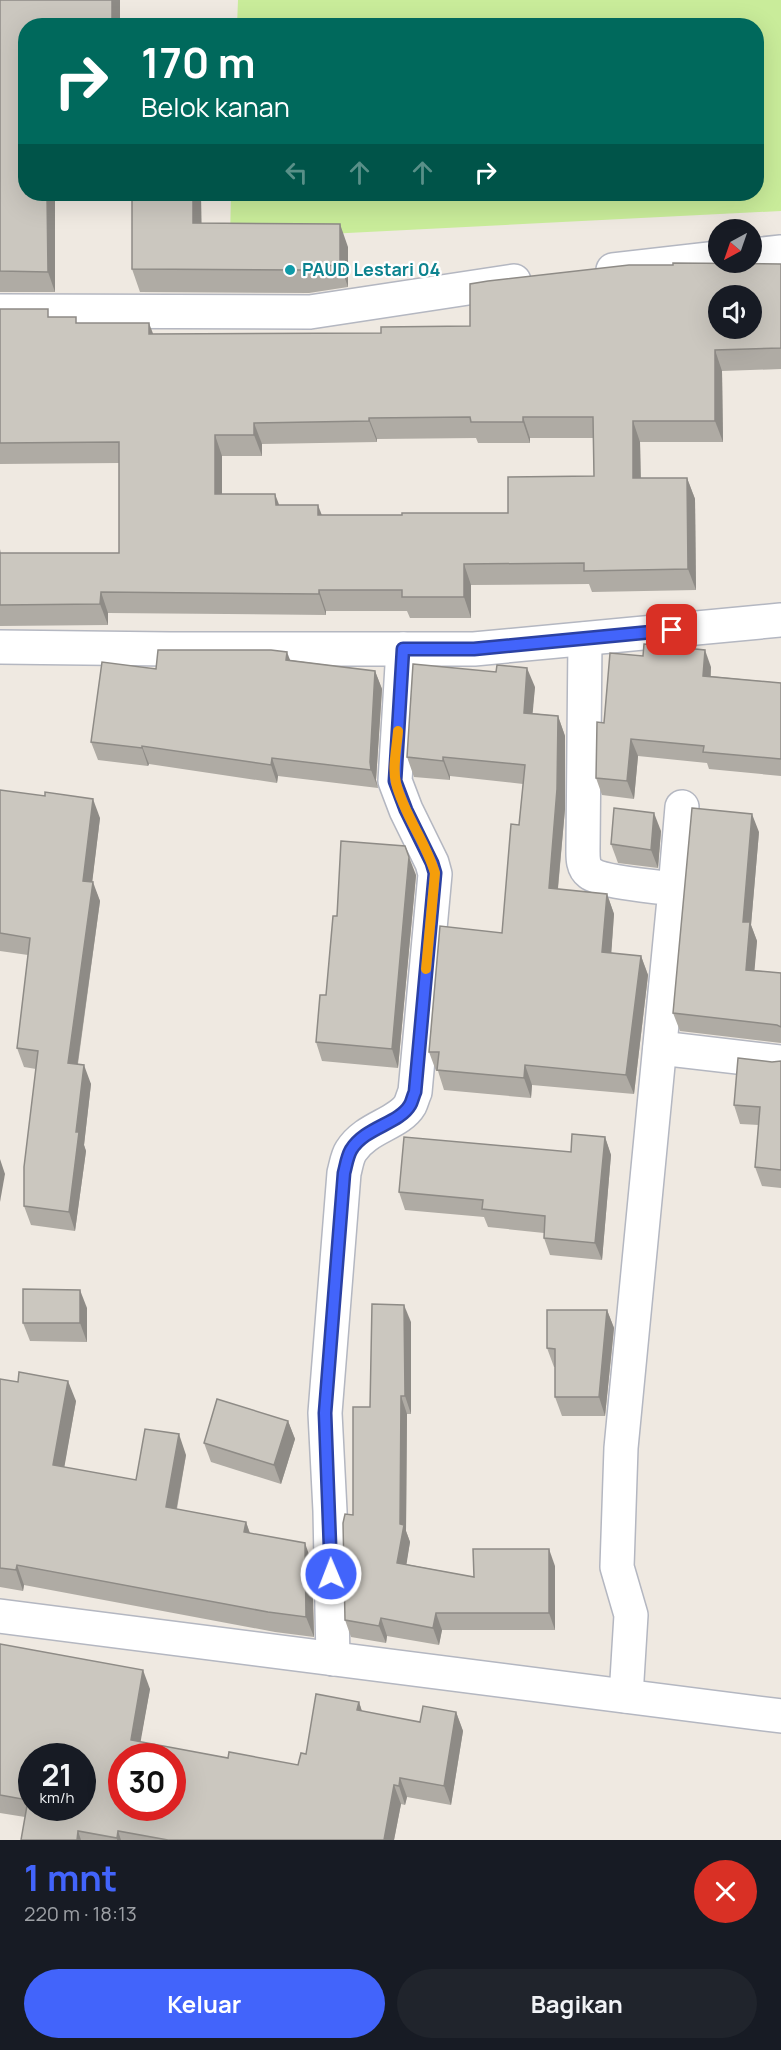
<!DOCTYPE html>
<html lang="id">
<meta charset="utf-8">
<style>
body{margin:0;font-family:Manrope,sans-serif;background:#20242c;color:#f1f3f6;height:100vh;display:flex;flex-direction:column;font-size:22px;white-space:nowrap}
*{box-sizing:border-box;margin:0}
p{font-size:20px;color:#9ea1a6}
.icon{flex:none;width:33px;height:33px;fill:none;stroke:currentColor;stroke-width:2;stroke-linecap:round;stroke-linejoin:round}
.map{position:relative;height:1840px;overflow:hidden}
.panel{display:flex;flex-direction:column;background:#171b24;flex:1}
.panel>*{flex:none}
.top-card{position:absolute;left:18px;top:18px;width:746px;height:183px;border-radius:24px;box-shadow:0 6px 24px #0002;background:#00695c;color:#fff;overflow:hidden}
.needle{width:39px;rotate:220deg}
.tools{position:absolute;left:708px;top:219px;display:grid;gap:12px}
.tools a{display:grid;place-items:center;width:54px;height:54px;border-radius:50%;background:#171b24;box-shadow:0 6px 24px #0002;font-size:30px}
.speed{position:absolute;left:18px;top:1743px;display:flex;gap:12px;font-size:30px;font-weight:700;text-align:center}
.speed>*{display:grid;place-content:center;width:78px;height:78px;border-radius:50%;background:#171b24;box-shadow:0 6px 24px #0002;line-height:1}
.speed small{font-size:15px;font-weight:400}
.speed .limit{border:9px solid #d22;background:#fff;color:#111}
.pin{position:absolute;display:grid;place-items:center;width:51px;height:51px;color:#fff;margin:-26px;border-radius:12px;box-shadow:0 3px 9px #0006}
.me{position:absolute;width:66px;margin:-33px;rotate:359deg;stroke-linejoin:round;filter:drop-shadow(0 0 4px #0008)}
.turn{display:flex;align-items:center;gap:21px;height:126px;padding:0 24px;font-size:27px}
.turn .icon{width:78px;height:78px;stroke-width:2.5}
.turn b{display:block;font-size:42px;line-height:51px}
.lanes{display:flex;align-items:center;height:57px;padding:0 24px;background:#0003;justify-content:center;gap:30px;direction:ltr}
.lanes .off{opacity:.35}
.round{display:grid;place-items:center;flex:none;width:63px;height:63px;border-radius:32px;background:#20242c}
.head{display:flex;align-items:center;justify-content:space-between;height:102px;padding:0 24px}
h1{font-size:36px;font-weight:700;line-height:45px;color:#4264fb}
.primary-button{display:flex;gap:12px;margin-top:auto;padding:12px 24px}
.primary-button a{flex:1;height:69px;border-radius:36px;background:#4264fb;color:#fff;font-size:24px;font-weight:700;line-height:69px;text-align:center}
.primary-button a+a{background:#20242c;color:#f1f3f6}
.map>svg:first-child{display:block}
.pitch{fill:#c9ec9a}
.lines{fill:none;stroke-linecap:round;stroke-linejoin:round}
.street-casing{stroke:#b4b7c1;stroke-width:36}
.street{stroke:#fff;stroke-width:33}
.wall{fill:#afaba4;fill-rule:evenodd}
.shaded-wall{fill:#8e8b86}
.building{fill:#cbc7bf;stroke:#8e8b86;stroke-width:1.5;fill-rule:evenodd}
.route-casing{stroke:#2b41a3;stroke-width:15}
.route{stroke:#4264fb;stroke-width:10}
.slow{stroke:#f59e0b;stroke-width:10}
.culture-dot{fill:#0f9aa8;stroke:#fff;stroke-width:2}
.labels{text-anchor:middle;stroke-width:4.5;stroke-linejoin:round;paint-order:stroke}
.culture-label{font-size:18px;font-weight:bold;fill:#0d838f;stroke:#fff;text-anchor:start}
</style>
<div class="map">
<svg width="781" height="1840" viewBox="0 0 781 1840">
<rect width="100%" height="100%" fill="#efe9e1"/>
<polygon class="pitch" points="238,0 781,0 781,211 230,239 231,194 756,194 756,26 237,26"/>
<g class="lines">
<defs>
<g id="street">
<polyline points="752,255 781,252"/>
<polyline points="613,270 718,258"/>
<polyline points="0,311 310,312 514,281"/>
<path d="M585 639 583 847C583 856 582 867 590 873 601 882 658 887 675 889L621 1448 617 1567 631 1615 626 1696"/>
<polyline points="0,647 170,649 474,649 781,620"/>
<polyline points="675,889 682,807"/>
<polyline points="660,1048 781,1062"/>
<polyline points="0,1616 781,1716"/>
<path d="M333 1659 330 1511 325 1413 344 1173C346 1166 347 1157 351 1151 366 1127 399 1124 410 1105 412 1101 413 1096 415 1092L435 874 432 863 406 810 395 781 403 649"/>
</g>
</defs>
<use href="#street" class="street-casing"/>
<use href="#street" class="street"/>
</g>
<g class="wall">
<polygon points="0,0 120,0 120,26 26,26 26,194 55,194 55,292 0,292"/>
<polygon points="202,223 348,247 348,287 309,293 140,292 132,269"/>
<path d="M781 264V369L722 371 723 442H640L641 478H687L695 499 696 590 592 592 589 584 471 585V618H410L407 611H326V615L108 613V625L0 626V549L1 553H119V463L0 464V309L78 323 153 334 381 333 470 326ZM476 438 478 443H530V438H593L594 476 508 513 402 515H322L279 505 222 494V456H262V444L377 442V439Z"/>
<polygon points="290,660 375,671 382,689 376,780 378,788 278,776 277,783 149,764 148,766 98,760 91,742 156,669"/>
<polygon points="711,667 711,676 781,683 781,776 709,769 707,763 638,756 634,799 602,795 596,778 604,723"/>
<polygon points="535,687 532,713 558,716 565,736 565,809 558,889 607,894 614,914 611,953 641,956 648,975 634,1094 532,1085 531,1098 444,1090 438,1071 436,1071 429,1052 502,933 519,825 523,784 450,776 450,780 414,777 407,757"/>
<polygon points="0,790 100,818 92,882 100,901 78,1064 91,1084 84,1145 86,1151 75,1231 31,1225 24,1206 36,1069 24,1067 17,1048 28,955 0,951"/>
<polygon points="661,831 658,868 618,863 611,844"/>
<polygon points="759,832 751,925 757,941 754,970 781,973 781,1043 680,1031 673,1013"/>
<polygon points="416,875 398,1068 322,1061 316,1042 326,995 337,916"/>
<polygon points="781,1061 781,1188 762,1186 755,1167 759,1125 740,1124 734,1105 772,1062"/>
<polygon points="605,1137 611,1155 602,1260 550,1255 544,1238 544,1233 488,1227 484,1217 405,1210 399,1192 571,1152"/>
<polygon points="87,1308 87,1342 30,1341 23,1323"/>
<polygon points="607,1310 614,1328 605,1416 562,1416 555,1397 555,1367 554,1367 547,1348"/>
<polygon points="411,1322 411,1414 407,1414 406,1531 410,1542 406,1564 474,1577 555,1566 555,1630 442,1630 439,1645 387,1636 386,1643 351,1637 345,1620 353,1515 370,1407"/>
<polygon points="0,1379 76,1401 64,1467 136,1480 186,1455 177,1509 246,1522 250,1533 312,1563 314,1637 275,1632 24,1585 23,1591 0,1587"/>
<polygon points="288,1421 295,1439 281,1484 211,1462 204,1443"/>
<polygon points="0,1644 150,1689 140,1742 228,1758 298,1765 306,1754 359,1702 362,1711 420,1722 456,1712 463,1731 451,1805 407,1797 405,1805 401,1804 394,1840 21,1840 25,1817 0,1813"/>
</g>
<g class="shaded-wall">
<rect x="112" y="0" width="8" height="26"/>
<polygon points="47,194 55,194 55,292 48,272"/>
<polygon points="193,194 201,194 202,246 193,223"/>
<polygon points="340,224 348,247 348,287 340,264"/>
<polygon points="149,323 157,344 149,334"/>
<polygon points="715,350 722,371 723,442 715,421"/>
<polygon points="523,417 530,438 530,443 523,422"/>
<polygon points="369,418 377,439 377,442 369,421"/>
<polygon points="633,421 640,442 641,499 633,478"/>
<polygon points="254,423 262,444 262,456 254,435"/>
<polygon points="215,435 222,456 222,514 215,494"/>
<polygon points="687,478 695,499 696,590 688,569"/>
<polygon points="275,494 283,515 276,505"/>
<polygon points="318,505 326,526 318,515"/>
<polygon points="464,564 471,585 471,618 464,597"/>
<polygon points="319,590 326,611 326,615 319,594"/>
<polygon points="101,592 108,613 108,625 100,604"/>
<polygon points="705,650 711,667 709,693 703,676"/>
<polygon points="287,652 294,670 286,660"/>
<polygon points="527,668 535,687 531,732 524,713"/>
<polygon points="375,671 382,689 376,780 378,788 371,770 370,762"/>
<polygon points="558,716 565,736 565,809 556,908 549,888"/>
<polygon points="631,739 638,756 634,799 627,781"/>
<polygon points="142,746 149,764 148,766 142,748"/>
<polygon points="443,757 450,776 450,780 443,761"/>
<polygon points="272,758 278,776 277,783 271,765"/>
<polygon points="93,799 100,818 90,900 83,881"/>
<polygon points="654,813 661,831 658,868 651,850"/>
<polygon points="752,814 759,832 751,925 757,941 753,988 746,970 743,922"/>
<polygon points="409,857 416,875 398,1068 392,1049"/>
<polygon points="93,882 100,901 75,1082 68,1063"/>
<polygon points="607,894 614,914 610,972 602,952"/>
<polygon points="641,956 648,975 634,1094 626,1075"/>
<polygon points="84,1065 91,1084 84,1145 86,1151 75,1231 69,1212 76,1132"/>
<polygon points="525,1065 532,1085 531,1098 524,1078"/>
<polygon points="605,1137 611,1155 602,1260 595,1243"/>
<polygon points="0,1159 5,1174 0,1202"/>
<polygon points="80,1290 87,1308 87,1342 80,1323"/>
<polygon points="404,1305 411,1322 411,1414 405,1396"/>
<polygon points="607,1310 614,1328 605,1416 599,1397"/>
<polygon points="68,1381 76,1401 61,1486 53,1465"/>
<polygon points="401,1396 407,1414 406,1531 410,1542 404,1580 397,1563 400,1524"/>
<polygon points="288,1421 295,1439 281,1484 274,1465"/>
<polygon points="179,1434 186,1455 173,1528 166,1507"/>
<polygon points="246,1522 253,1543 244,1532"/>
<polygon points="305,1543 312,1563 314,1637 306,1617"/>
<polygon points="549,1549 555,1566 555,1630 549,1613"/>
<polygon points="17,1565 24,1585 23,1591 16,1570"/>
<polygon points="436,1613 442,1630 439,1645 433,1628"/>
<polygon points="381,1618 387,1636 386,1643 379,1626"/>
<polygon points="143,1670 150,1689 138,1756 131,1740"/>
<polygon points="359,1702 365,1721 357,1710"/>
<polygon points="456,1712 463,1731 451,1805 444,1786"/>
<polygon points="400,1778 407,1797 405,1805 399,1786"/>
<polygon points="394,1785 401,1804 394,1840 384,1840"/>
<polygon points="78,1831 81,1840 77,1840"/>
<polygon points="118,1831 121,1840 117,1840"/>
</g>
<g class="building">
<polygon points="0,0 112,0 112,26 26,26 26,194 47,194 48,272 0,271"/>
<polygon points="132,194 193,194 193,223 340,224 340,264 301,270 132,269"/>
<path d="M673 263 781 264V348L715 350V421H633V478H687L688 569 584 571V563L464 564V597H402V590H319V594L101 592 100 604 0 605V553H119V442L0 443V309H48V317H76V323H149V334L381 333V327L470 326V284L488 281 629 265H673ZM718 296H752V328H718ZM470 417 471 422H523V417H593L594 476 508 477V513H402V515H318V505H276L275 494H215V435H254V423L369 421V418Z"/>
<polygon points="644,644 705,650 703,676 781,683 781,759 703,752 704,746 631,739 627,781 596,778 597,722 604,723 610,653 643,656"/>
<polygon points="158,650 271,650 287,652 286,660 375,671 370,762 371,770 272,758 271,765 142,746 142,748 91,742 102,662 156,669"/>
<polygon points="413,664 496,672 497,665 527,668 524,713 558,716 557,789 549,888 607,894 602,952 641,956 626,1075 525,1065 524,1078 437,1070 439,1052 429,1052 440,926 502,933 511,824 519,825 525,765 443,757 443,761 407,757"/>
<polygon points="0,790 45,796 45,792 93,799 83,881 93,882 68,1063 84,1065 76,1132 79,1132 69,1212 24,1206 24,1167 38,1051 17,1048 30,938 0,933"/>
<polygon points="614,808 654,813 651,850 611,844"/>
<polygon points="692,808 752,814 743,922 750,922 746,970 781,973 781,1027 777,1025 673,1013"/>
<polygon points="341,841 405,846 409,857 392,1049 316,1042 320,995 326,995 333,916 337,916"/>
<polygon points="738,1058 772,1062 781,1061 781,1170 755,1167 760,1107 734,1105"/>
<polygon points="572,1134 605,1137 595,1243 544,1238 545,1216 482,1209 483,1200 399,1192 404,1137 571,1152"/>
<polygon points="23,1289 80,1290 80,1323 23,1323"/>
<polygon points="372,1304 404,1305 405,1396 401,1396 400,1524 404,1525 397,1563 474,1577 473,1549 549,1549 549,1613 436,1613 433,1628 381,1618 379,1626 345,1620 343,1523 345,1514 353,1515 353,1407 370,1407"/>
<polygon points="547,1310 607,1310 599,1397 555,1397 555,1349 547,1348"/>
<polygon points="19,1372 68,1381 53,1465 136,1480 145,1429 179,1434 166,1507 246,1522 244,1532 305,1543 306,1617 268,1612 17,1565 16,1570 0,1568 0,1379 18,1382"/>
<polygon points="217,1399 288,1421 274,1465 204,1443"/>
<path d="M0 1644 143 1670 131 1740 228 1758 229 1752 298 1765 301 1753 306 1754 316 1694 359 1702 357 1710 420 1722 423 1706 456 1712 444 1786 400 1778 399 1786 394 1785 384 1840H168L118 1831 117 1838 78 1831 77 1840H21L28 1800 0 1795ZM32 1756H82V1808H32ZM122 1756H172V1808H122Z"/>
</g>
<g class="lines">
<defs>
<path id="route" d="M331 1574 325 1413 344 1173C346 1166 347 1157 351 1150 365 1127 399 1124 410 1105 412 1102 413 1096 415 1092L435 873 432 863 406 810 395 781 403 649H474L672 630"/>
</defs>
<use href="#route" class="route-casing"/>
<use href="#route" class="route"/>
<path class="slow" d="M398 731C397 747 392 767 396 783 404 815 426 842 435 873L426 969"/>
</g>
<circle class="culture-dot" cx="290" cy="270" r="6"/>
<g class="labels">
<g class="culture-label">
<text x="302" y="276">PAUD Lestari 04</text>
</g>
</g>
</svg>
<div class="tools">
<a><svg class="needle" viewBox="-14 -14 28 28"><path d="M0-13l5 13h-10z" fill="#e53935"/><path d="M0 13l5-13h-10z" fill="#9ea1a6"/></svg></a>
<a><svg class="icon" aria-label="sound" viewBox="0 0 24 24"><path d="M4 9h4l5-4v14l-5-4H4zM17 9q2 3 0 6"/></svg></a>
</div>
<div class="speed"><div>21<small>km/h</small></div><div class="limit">30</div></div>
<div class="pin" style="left:672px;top:630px;background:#d93025"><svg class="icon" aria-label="arrive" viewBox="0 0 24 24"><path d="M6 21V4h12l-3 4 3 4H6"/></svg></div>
<svg class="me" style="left:331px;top:1574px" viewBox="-20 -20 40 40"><circle r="17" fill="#4264fb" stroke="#fff" stroke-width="3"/><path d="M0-11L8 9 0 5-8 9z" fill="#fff"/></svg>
<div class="top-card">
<div class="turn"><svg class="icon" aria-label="right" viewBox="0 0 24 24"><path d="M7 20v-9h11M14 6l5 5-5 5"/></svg><div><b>170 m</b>Belok kanan</div></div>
<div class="lanes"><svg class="icon off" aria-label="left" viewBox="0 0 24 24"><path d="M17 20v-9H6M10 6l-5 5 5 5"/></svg><svg class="icon off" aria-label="ahead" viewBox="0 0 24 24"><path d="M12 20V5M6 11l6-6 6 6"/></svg><svg class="icon off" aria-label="ahead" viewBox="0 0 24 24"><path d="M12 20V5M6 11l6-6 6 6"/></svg><svg class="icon" aria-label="right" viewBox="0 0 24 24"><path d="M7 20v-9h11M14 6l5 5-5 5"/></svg></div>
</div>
</div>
<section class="panel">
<div class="head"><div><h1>1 mnt</h1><p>220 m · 18:13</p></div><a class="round" style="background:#d93025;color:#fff"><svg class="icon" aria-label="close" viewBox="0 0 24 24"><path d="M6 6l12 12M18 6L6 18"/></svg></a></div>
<div class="primary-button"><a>Keluar</a><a>Bagikan</a></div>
</section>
